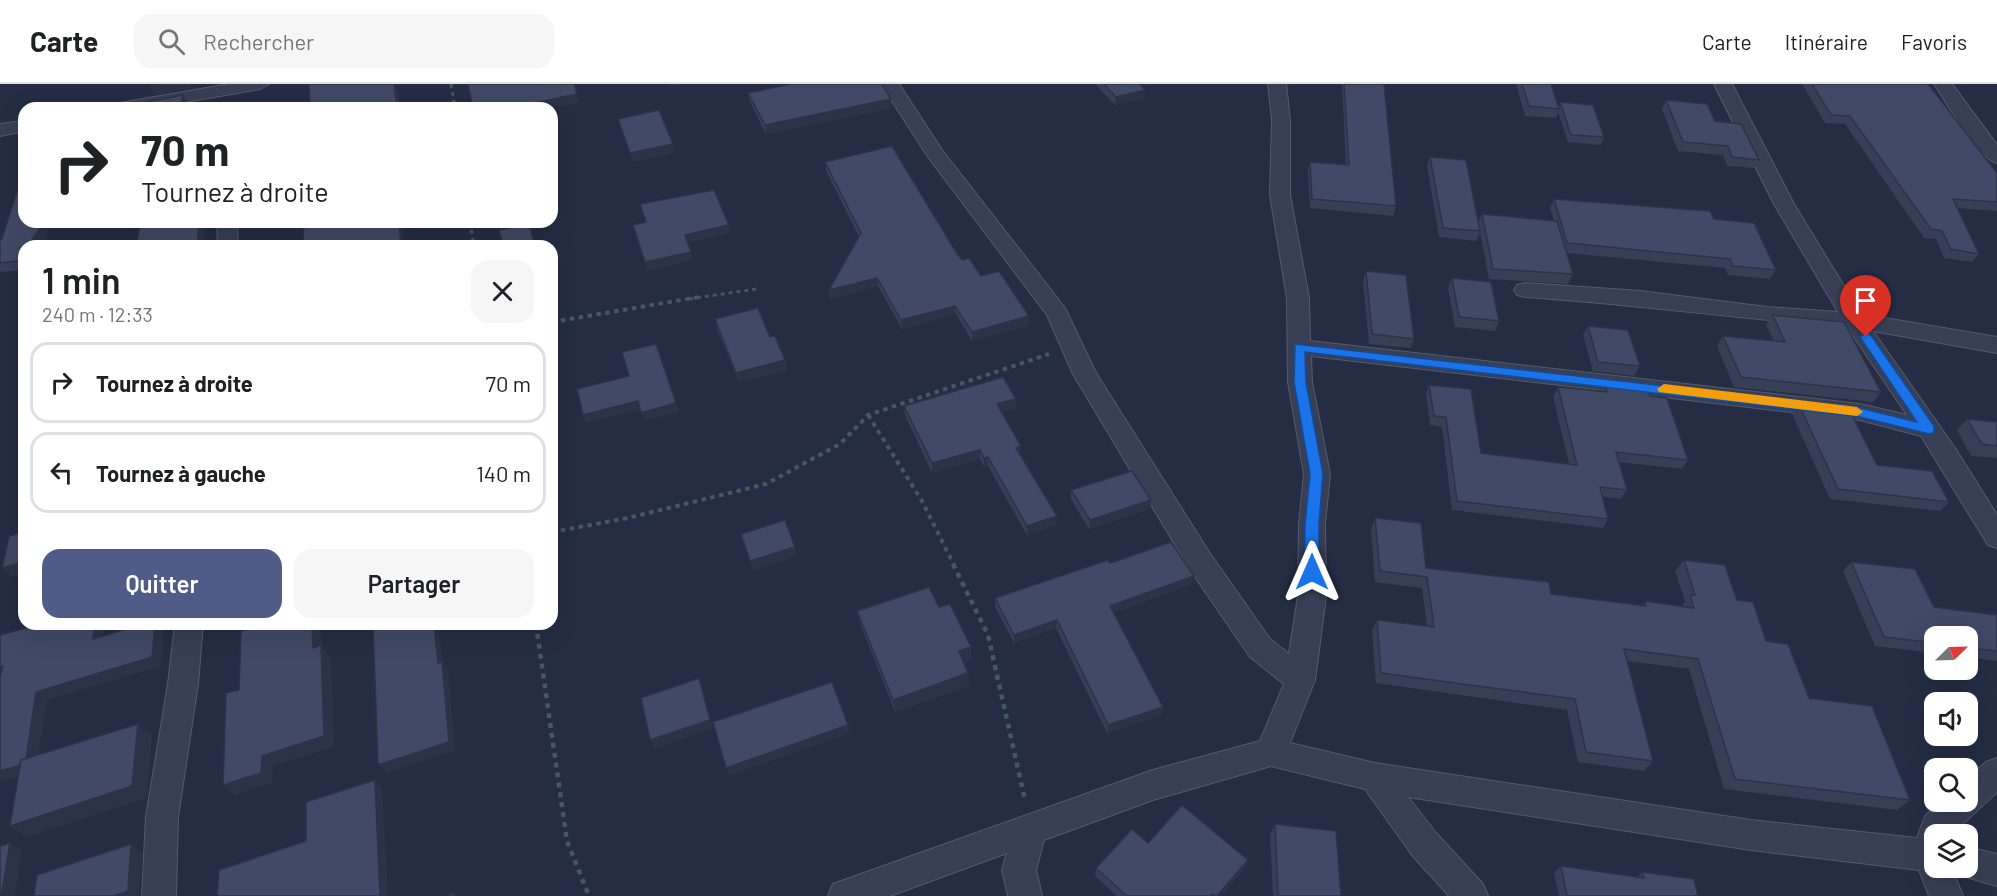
<!DOCTYPE html>
<html lang="fr">
<meta charset="utf-8">
<style>
body{margin:0;font-family:Barlow,sans-serif;background:#f6f6f6;color:#202124;height:100vh;display:flex;flex-direction:column;font-size:22px;white-space:nowrap}
*{box-sizing:border-box;margin:0}
p{font-size:20px;color:#757577}
.icon{flex:none;width:33px;height:33px;fill:none;stroke:currentColor;stroke-width:2;stroke-linecap:round;stroke-linejoin:round}
.map{position:relative;flex:1;overflow:hidden}
.sheet{position:absolute;left:18px;top:156px;width:540px;height:390px;display:flex;flex-direction:column;background:#fff;border-radius:18px;box-shadow:0 6px 24px #0002}
.sheet>*{flex:none}
.hud{position:absolute;left:18px;top:18px;width:540px;height:126px;border-radius:18px;box-shadow:0 6px 24px #0002;background:#fff;color:#202124;overflow:hidden}
.needle{width:39px;rotate:67deg}
.buttons{position:absolute;left:1924px;top:542px;display:grid;gap:12px}
.buttons a{display:grid;place-items:center;width:54px;height:54px;border-radius:12px;background:#fff;box-shadow:0 6px 24px #0002;font-size:30px}
.pin{position:absolute;display:grid;place-items:center;width:51px;height:51px;color:#fff;margin:-62px -26px;border-radius:50% 50% 50% 0;rotate:-45deg;box-shadow:0 0 6px #0007}
.pin .icon{rotate:45deg}
.me{position:absolute;width:66px;margin:-33px;rotate:0deg;stroke-linejoin:round;filter:drop-shadow(0 0 4px #0008)}
.turn{display:flex;align-items:center;gap:21px;height:126px;padding:0 24px;font-size:27px}
.turn .icon{width:78px;height:78px;stroke-width:2.5}
.turn b{display:block;font-size:42px;line-height:51px}
.round{display:grid;place-items:center;flex:none;width:63px;height:63px;border-radius:18px;background:#f6f6f6}
.headline{display:flex;align-items:center;justify-content:space-between;height:102px;padding:0 24px}
h1{font-size:36px;font-weight:600;line-height:45px}
.cta{display:flex;gap:12px;margin-top:auto;padding:12px 24px}
.cta a{flex:1;height:69px;border-radius:18px;background:#4f5c87;color:#fff;font-size:24px;font-weight:600;line-height:69px;text-align:center}
.cta a+a{background:#f6f6f6;color:#202124}
ul{padding:0;list-style:none}
li{display:flex;align-items:center;gap:18px;height:81px;margin:0 12px 9px;padding:0 12px;border:3px solid #e0e0e0;border-radius:18px}
li div{flex:1}
li b{display:block;font-size:22px}
li em{font-style:normal}
header{display:flex;align-items:center;gap:36px;box-sizing:border-box;height:84px;padding:0 30px;background:#fff;border-bottom:2px solid #e0e0e0}
header strong{font-size:28px}
nav{display:flex;gap:33px;margin-inline-start:auto;font-size:21px}
.search{width:420px;height:54px;background:#f6f6f6;display:flex;align-items:center;gap:15px;box-sizing:border-box;padding:0 21px;border-radius:18px;color:#757577;font-size:22px}
.map>svg:first-child{display:block}
.lines{fill:none;stroke-linecap:round;stroke-linejoin:round}
.street-casing{stroke:#545a6e;stroke-width:2}
.path-far2{stroke:#445a61;stroke-width:3;stroke-dasharray:4 4;stroke-linecap:butt}
.path-far1{stroke:#445a61;stroke-width:4;stroke-dasharray:4.5 4.5;stroke-linecap:butt}
.path{stroke:#445a61;stroke-width:4.5;stroke-dasharray:5 5;stroke-linecap:butt}
.street{fill:#383f54;fill-rule:evenodd}
.wall{fill:#373f57}
.shaded-wall{fill:#2d3347}
.building{fill:#404965;stroke:#2d3347;stroke-width:1.5}
.route{fill:#1a73e8;stroke:#114b97;stroke-width:1.5}
.slow{fill:#f59e0b}
</style>
<header>
<strong>Carte</strong>
<div class="search"><svg class="icon" aria-label="search" viewBox="0 0 24 24"><circle cx="10" cy="10" r="6"/><path d="M15 15l6 6"/></svg>Rechercher</div>
<nav><a>Carte</a><a>Itinéraire</a><a>Favoris</a></nav>
</header>
<div class="map">
<svg width="1997" height="812" viewBox="0 0 1997 812">
<rect width="100%" height="100%" fill="#242d44"/>
<g class="lines">
<defs>
<g id="street">
<polygon points="229,0 269,0 260,5 151,24 111,24 120,19"/>
<path d="M881 0H899L942 66 1065 224 1096 289 1209 468 1270 555 1289 570 1298 512 1299 440 1304 390 1288 298 1287 214 1270 111 1272 36 1268 0H1286L1290 36V111L1309 214 1310 257 1860 320 1907 331 1847 243C1740 235 1633 220 1525 213L1517 211 1514 206 1517 201 1525 199 1640 207 1767 223 1838 228 1774 120 1714 0H1732L1794 120 1861 230 1997 253V269L1873 247 1955 364 1997 431V464L1988 461 1921 352 1860 336 1311 272 1312 298 1330 390 1325 440 1326 512 1315 596 1290 659 1375 679 1751 736 1917 754 1925 732 1942 717H1968V694L1986 678 1997 674V708L1952 750H1935V783H1951L1963 812H1929L1919 786 1751 766 1408 713 1436 749 1483 800 1488 812H1449L1412 771 1365 705 1271 682 1153 716 1044 756 1036 786 1042 812H1008L1002 786 1007 769 890 812H828L833 800 1153 686 1260 657 1284 600 1250 573 1189 484 1073 290 1047 231 928 73Z"/>
<path d="M1934 0H1952L1997 61V79C1977 74 1947 18 1934 0Z"/>
<polygon points="24,37 24,47 0,52 0,40"/>
<polygon points="217,138 237,138 238,162 218,162"/>
<polygon points="175,540 203,540 198,600 178,733 176,812 142,812 146,733 168,600"/>
<polygon points="1968,763 1997,770 1997,802 1956,790 1953,783 1968,783"/>
</g>
</defs>
<use href="#street" class="street-casing"/>
<g class="path-far2">
<polyline points="451,0 455,24"/>
<polyline points="470,138 474,162"/>
<polyline points="689,215 756,205"/>
</g>
<g class="path-far1">
<polyline points="552,238 699,213"/>
<polyline points="868,331 922,417 954,481"/>
<polyline points="552,448 628,434 766,400 840,360 868,331 1049,270"/>
</g>
<g class="path">
<polyline points="953,480 988,551 1025,716"/>
<polyline points="536,540 567,757 589,812"/>
</g>
<use href="#street" class="street"/>
</g>
<g class="wall">
<polygon points="1095,0 1139,0 1144,14 1115,21"/>
<polygon points="1342,0 1384,0 1396,122 1393,132 1310,124 1308,87 1310,78 1346,81"/>
<polygon points="1516,0 1551,0 1559,23 1560,18 1604,53 1601,61 1568,58 1558,28 1556,34 1525,32"/>
<polygon points="1802,0 1928,0 1997,89 1997,127 1957,124 1979,170 1972,178 1944,174 1936,155 1924,154 1845,40 1825,39"/>
<polygon points="748,9 892,24 766,50 750,18"/>
<polygon points="1666,16 1715,37 1759,76 1754,84 1727,82 1723,71 1678,67 1662,25"/>
<polygon points="1430,73 1478,138 1482,130 1554,137 1550,124 1554,115 1714,135 1776,186 1770,195 1728,191 1725,184 1567,169 1573,190 1568,200 1489,195 1480,148 1476,157 1439,153 1427,82"/>
<polygon points="825,78 956,168 962,176 981,192 1029,241 972,257 956,230 902,245 878,202 830,215 829,206 859,153 826,87"/>
<polygon points="47,152 41,162 24,162 24,186 0,188 0,155"/>
<polygon points="1366,187 1414,255 1411,264 1369,260 1363,197"/>
<polygon points="1452,194 1499,237 1495,247 1455,243 1448,204"/>
<polygon points="1773,231 1881,308 1873,318 1734,303 1717,262 1723,252 1774,257 1766,241"/>
<polygon points="715,235 770,253 785,276 787,286 739,298 717,245"/>
<polygon points="1588,242 1640,282 1634,292 1593,287 1583,251"/>
<polygon points="1604,299 1650,312 1688,376 1682,385 1619,378 1627,406 1621,415 1602,413 1608,435 1603,444 1452,426 1442,343 1430,341 1426,310 1429,301 1481,369 1569,380 1553,312 1558,303 1600,307"/>
<polygon points="1799,321 1877,381 1949,418 1940,427 1830,415 1792,330"/>
<polygon points="904,322 1016,324 1001,328 1021,371 1057,432 1056,441 1027,451 988,382 984,383 980,375 932,389 905,331"/>
<polygon points="1967,335 1997,338 1997,374 1971,372 1957,346"/>
<polygon points="1071,406 1151,416 1150,425 1089,445 1071,415"/>
<polygon points="1375,434 1426,484 1551,510 1642,521 1645,517 1682,522 1685,517 1675,487 1684,476 1737,516 1766,557 1809,614 1910,716 1897,726 1724,705 1689,585 1627,577 1653,677 1644,687 1578,678 1567,626 1376,599 1372,547 1377,536 1427,542 1422,504 1375,498 1371,445"/>
<polygon points="1851,478 1934,523 1997,531 1997,577 1968,573 1968,552 1935,552 1935,569 1875,562 1843,487"/>
<polygon points="1110,479 1192,500 1113,529 1163,623 1161,631 1107,649 1056,544 1014,559 995,523 995,514"/>
<polygon points="857,527 971,576 964,579 968,589 969,602 895,628 860,539"/>
<polygon points="1275,740 1341,812 1273,812 1270,751"/>
<polygon points="1148,759 1248,776 1245,784 1221,812 1117,812 1095,792 1096,784"/>
<polygon points="1561,782 1637,793 1642,788 1698,812 1559,812 1554,789"/>
</g>
<g class="shaded-wall">
<polygon points="158,0 192,0 191,4 155,11 149,2"/>
<polygon points="394,0 398,6 400,24 397,24"/>
<polygon points="574,0 579,19 552,24 525,24 524,21"/>
<polygon points="669,0 684,0 670,3"/>
<polygon points="1145,6 1144,14 1115,21 1116,13"/>
<polygon points="183,11 188,20 187,24 180,24"/>
<polygon points="891,15 892,24 766,50 765,41"/>
<polygon points="673,60 675,69 633,78 630,69"/>
<polygon points="41,138 50,138 47,152 41,162 28,162"/>
<polygon points="199,138 205,138 203,162 197,162"/>
<polygon points="399,138 402,138 404,162 401,162"/>
<polygon points="529,139 532,148 536,162 535,162"/>
<polygon points="729,141 731,149 687,159 685,151"/>
<polygon points="24,168 24,185 18,177"/>
<polygon points="691,168 693,176 647,187 645,178"/>
<polygon points="877,194 878,202 830,215 829,206"/>
<polygon points="955,222 956,230 902,245 901,236"/>
<polygon points="1029,232 1029,241 972,257 972,248"/>
<polygon points="785,276 787,286 739,298 736,289"/>
<polygon points="1016,315 1016,324 997,329 997,320"/>
<polygon points="638,317 641,326 586,339 583,331"/>
<polygon points="676,319 679,328 644,337 641,329"/>
<polygon points="1021,362 1021,371 1016,364"/>
<polygon points="980,366 980,375 932,389 932,379"/>
<polygon points="988,373 988,382 984,383 984,374"/>
<polygon points="1151,416 1150,425 1089,445 1090,436"/>
<polygon points="1057,432 1056,441 1027,451 1027,442"/>
<polygon points="795,463 797,472 753,487 750,477"/>
<polygon points="24,478 24,490 12,493 2,484"/>
<polygon points="1194,492 1192,500 1109,530 1110,522"/>
<polygon points="1057,536 1056,544 1014,559 1014,551"/>
<polygon points="95,540 105,540 102,563 93,555"/>
<polygon points="155,540 159,540 164,545 161,582 47,616 36,687 0,698 0,687 36,608"/>
<polygon points="312,540 321,540 322,562 331,573 334,663 273,682 272,699 234,711 223,701 262,672 313,564"/>
<polygon points="434,540 438,540 443,579 448,586 455,666 386,689 378,681"/>
<polygon points="971,563 971,576 959,580 959,567"/>
<polygon points="968,589 969,602 895,628 893,616"/>
<polygon points="699,594 702,603 713,644 654,665 650,656"/>
<polygon points="1163,623 1161,631 1107,649 1108,641"/>
<polygon points="138,640 152,652 147,714 27,753 10,742"/>
<polygon points="848,641 850,649 729,692 726,684"/>
<polygon points="375,696 382,704 388,812 380,812"/>
<polygon points="10,759 22,766 15,812 0,812"/>
<polygon points="131,760 142,768 139,812 114,812"/>
<polygon points="1248,776 1245,784 1221,812 1217,812"/>
</g>
<g class="building">
<polygon points="309,0 394,0 397,24 310,24"/>
<polygon points="468,0 574,0 577,10 524,21 525,24 473,24"/>
<polygon points="791,0 882,0 891,15 765,41 748,9"/>
<polygon points="1104,0 1139,0 1145,6 1116,13"/>
<polygon points="1344,0 1384,0 1396,122 1312,115 1310,78 1349,81"/>
<polygon points="1522,0 1551,0 1559,25 1529,22"/>
<polygon points="1812,0 1928,0 1997,89 1997,118 1953,115 1979,170 1951,165 1942,147 1931,145 1850,32 1831,31"/>
<polygon points="183,11 180,24 144,24 146,18"/>
<polygon points="1666,16 1707,20 1715,37 1741,40 1759,76 1732,73 1728,62 1683,58"/>
<polygon points="1560,18 1593,21 1604,53 1571,51"/>
<polygon points="659,26 673,60 630,69 618,35"/>
<polygon points="892,62 956,168 962,176 969,174 981,192 999,187 1029,232 972,248 955,222 901,236 877,194 829,206 861,149 825,78"/>
<polygon points="1430,73 1466,76 1480,147 1443,144"/>
<polygon points="24,85 24,138 41,138 40,144 28,162 24,162 24,168 18,177 0,179 0,155 2,155"/>
<polygon points="714,106 729,141 685,151 691,168 645,178 633,141 646,138 640,120"/>
<polygon points="1554,115 1710,127 1714,135 1754,139 1776,186 1733,182 1730,175 1567,159"/>
<polygon points="1482,130 1557,137 1573,190 1493,185"/>
<polygon points="141,138 199,138 197,162 136,162"/>
<polygon points="304,138 399,138 401,162 303,162"/>
<polygon points="529,139 535,162 503,162 499,146"/>
<polygon points="1366,187 1406,191 1414,255 1372,250"/>
<polygon points="1452,194 1491,198 1499,237 1459,233"/>
<polygon points="758,224 770,253 775,252 785,276 736,289 715,235"/>
<polygon points="1773,231 1844,238 1881,308 1741,293 1723,252 1785,258"/>
<polygon points="1588,242 1628,246 1640,282 1598,278"/>
<polygon points="656,260 676,319 641,329 638,317 583,331 577,305 629,292 622,268"/>
<polygon points="1003,293 1016,315 997,320 1021,362 1016,364 1057,432 1027,442 988,373 984,374 980,366 932,379 904,322"/>
<polygon points="1604,299 1647,304 1650,312 1667,314 1688,376 1616,368 1627,406 1600,403 1608,435 1457,417 1446,333 1434,332 1429,301 1471,305 1481,369 1577,381 1558,303 1607,308"/>
<polygon points="1799,321 1850,327 1877,381 1932,387 1949,418 1838,405"/>
<polygon points="1967,335 1997,338 1997,362 1982,360"/>
<polygon points="1132,387 1151,416 1090,436 1071,406"/>
<polygon points="1375,434 1421,439 1426,484 1549,498 1551,510 1646,522 1645,517 1694,524 1690,511 1695,511 1684,476 1725,481 1737,516 1753,518 1766,557 1788,560 1809,614 1872,622 1910,716 1735,695 1698,575 1624,565 1653,677 1586,668 1575,615 1381,589 1377,536 1434,543 1427,493 1380,487"/>
<polygon points="785,436 795,463 750,477 741,450"/>
<polygon points="24,448 24,478 2,484 9,452"/>
<polygon points="1171,458 1194,492 1110,522 1163,623 1108,641 1057,536 1014,551 995,514 1108,476 1110,479"/>
<polygon points="1851,478 1915,485 1934,523 1997,531 1997,567 1968,564 1968,552 1935,552 1935,559 1884,553"/>
<polygon points="929,503 939,523 950,520 971,563 959,567 968,589 893,616 857,527"/>
<polygon points="40,540 95,540 93,555 143,540 155,540 152,573 36,608 26,675 21,676 20,681 0,687 0,593 3,582 0,583 0,551"/>
<polygon points="266,540 312,540 313,564 321,561 324,652 262,672 261,689 223,701 226,609 239,606 241,547"/>
<polygon points="373,540 434,540 438,579 442,578 449,658 378,681"/>
<polygon points="699,594 710,636 650,656 641,614"/>
<polygon points="832,598 848,641 726,684 713,638"/>
<polygon points="138,640 132,702 10,742 21,676"/>
<polygon points="375,696 380,812 217,812 219,786 306,757 306,718"/>
<polygon points="1182,721 1248,776 1217,812 1215,812 1213,810 1211,812 1127,812 1096,784 1132,745 1148,759"/>
<polygon points="1275,740 1336,747 1341,812 1278,812"/>
<polygon points="10,759 2,808 0,808 0,762"/>
<polygon points="131,760 128,807 114,812 34,812 37,791"/>
<polygon points="1561,782 1644,794 1642,788 1694,795 1698,812 1567,812"/>
<polygon points="454,809 455,812 445,812"/>
</g>
<polygon class="route" points="1866,249 1870,250 1934,342 1934,349 1929,350 1860,333 1305,268 1306,298 1323,390 1319,440 1319,488 1312,494 1304,488 1305,440 1310,390 1294,298 1295,260 1860,324 1917,338 1860,253"/>
<polygon class="slow" points="1664,300 1857,323 1863,328 1857,332 1659,308 1657,305"/>
</svg>
<div class="buttons">
<a><svg class="needle" viewBox="-14 -14 28 28"><path d="M0-13l5 13h-10z" fill="#e53935"/><path d="M0 13l5-13h-10z" fill="#757577"/></svg></a>
<a><svg class="icon" aria-label="sound" viewBox="0 0 24 24"><path d="M4 9h4l5-4v14l-5-4H4zM17 9q2 3 0 6"/></svg></a>
<a><svg class="icon" aria-label="search" viewBox="0 0 24 24"><circle cx="10" cy="10" r="6"/><path d="M15 15l6 6"/></svg></a>
<a><svg class="icon" aria-label="layers" viewBox="0 0 24 24"><path d="M12 4l9 5-9 5-9-5zM3 14l9 5 9-5"/></svg></a>
</div>
<div class="pin" style="left:1866px;top:253px;background:#d93025"><svg class="icon" aria-label="arrive" viewBox="0 0 24 24"><path d="M6 21V4h12l-3 4 3 4H6"/></svg></div>
<svg class="me" style="left:1312px;top:488px" viewBox="-20 -20 40 40"><path d="M0-17L14 15 0 8-14 15z" fill="#1a73e8" stroke="#fff" stroke-width="4"/></svg>
<div class="hud">
<div class="turn"><svg class="icon" aria-label="right" viewBox="0 0 24 24"><path d="M7 20v-9h11M14 6l5 5-5 5"/></svg><div><b>70 m</b>Tournez à droite</div></div>
</div>
<section class="sheet">
<div class="headline"><div><h1>1 min</h1><p>240 m · 12:33</p></div><a class="round"><svg class="icon" aria-label="close" viewBox="0 0 24 24"><path d="M6 6l12 12M18 6L6 18"/></svg></a></div>
<ul>
<li><svg class="icon" aria-label="right" viewBox="0 0 24 24"><path d="M7 20v-9h11M14 6l5 5-5 5"/></svg><div><b>Tournez à droite</b></div><em>70 m</em></li>
<li><svg class="icon" aria-label="left" viewBox="0 0 24 24"><path d="M17 20v-9H6M10 6l-5 5 5 5"/></svg><div><b>Tournez à gauche</b></div><em>140 m</em></li>
</ul>
<div class="cta"><a>Quitter</a><a>Partager</a></div>
</section>
</div>
